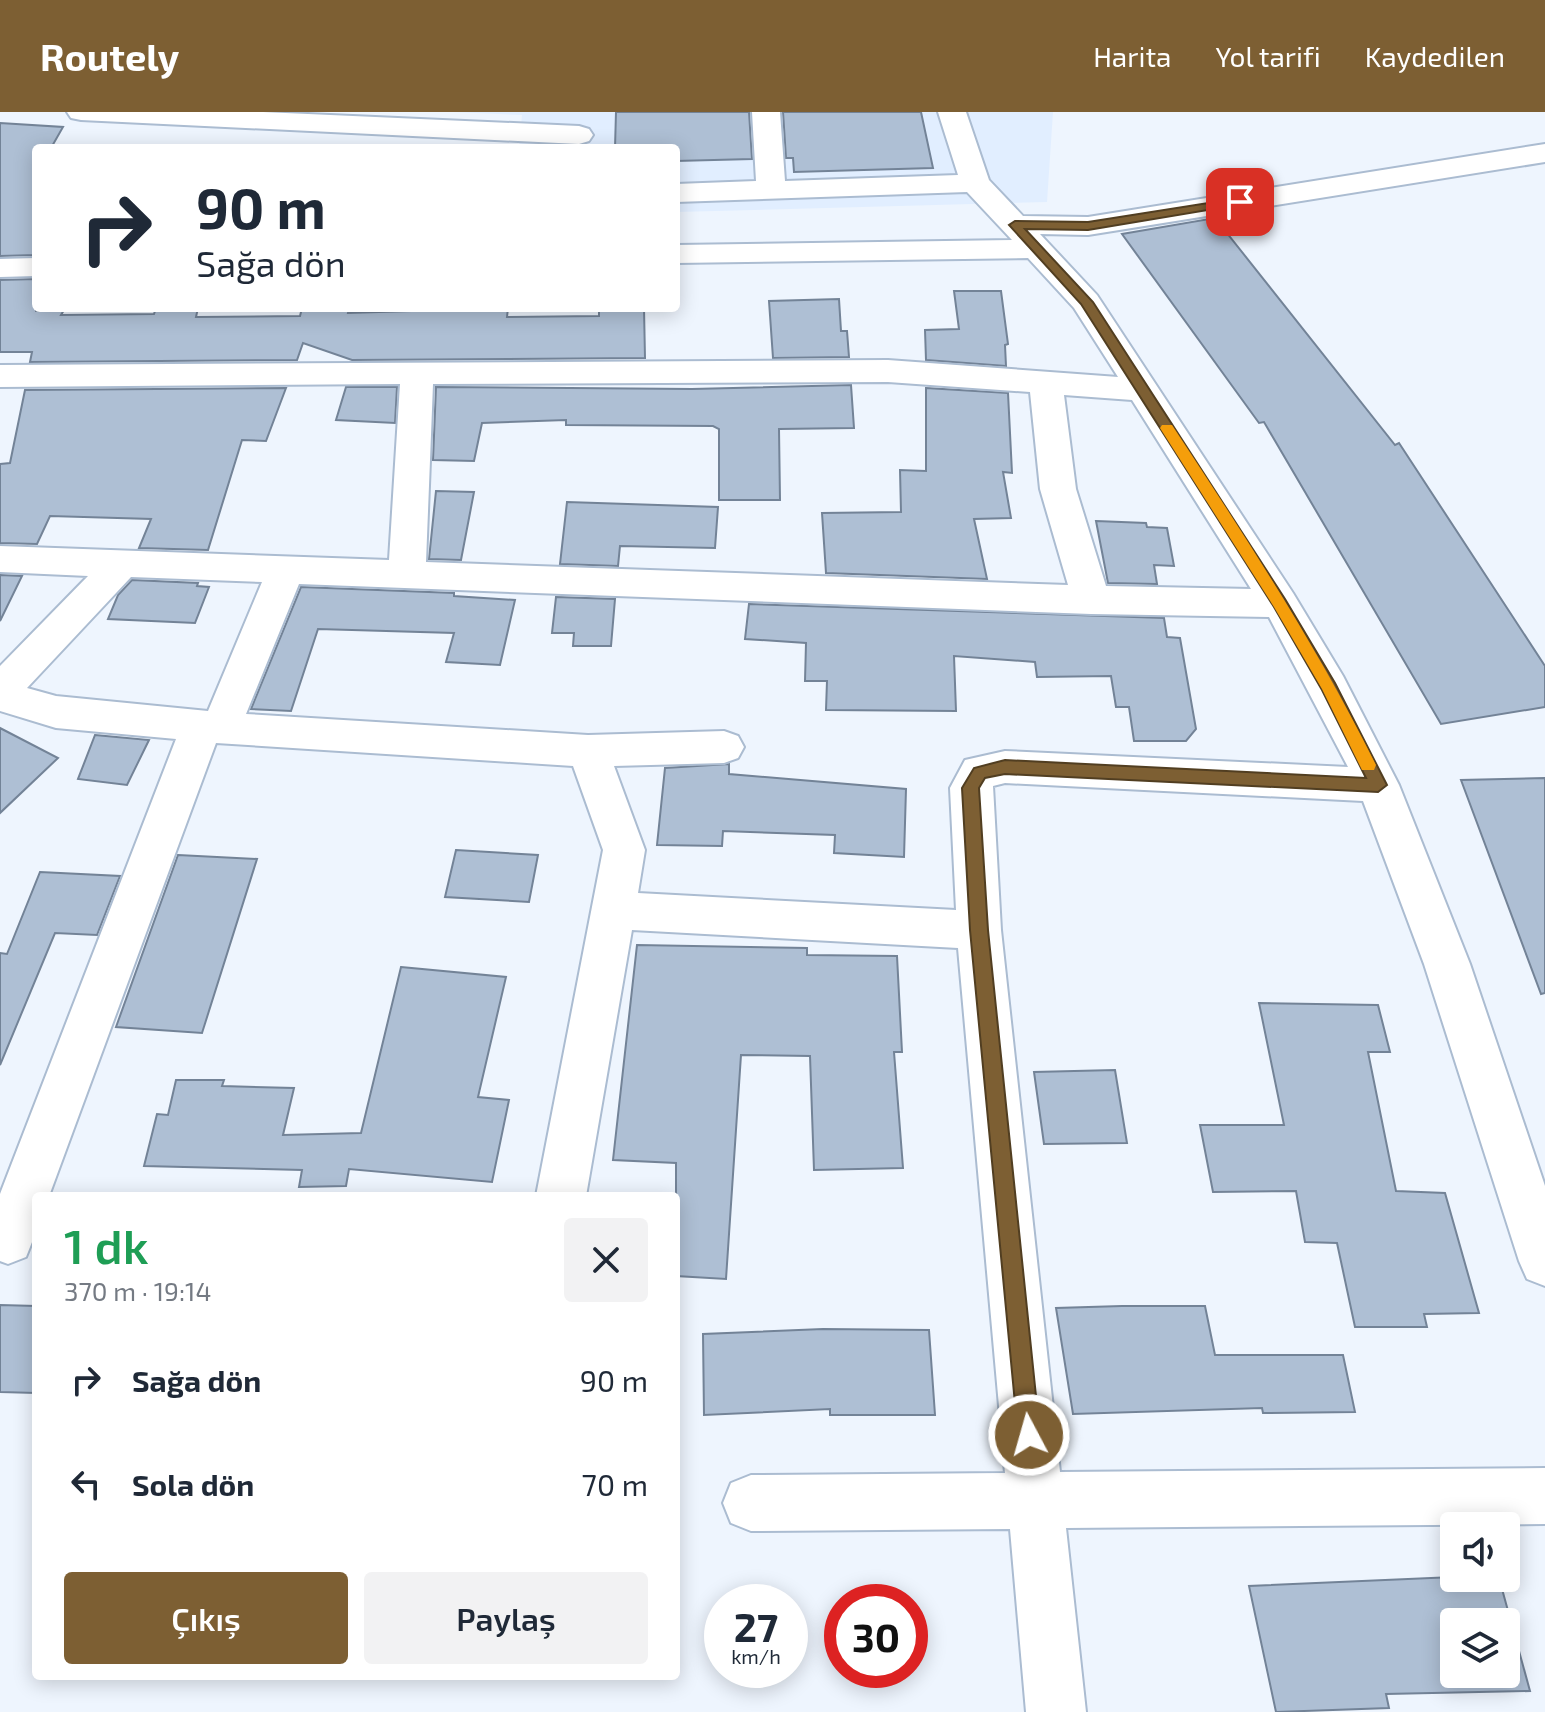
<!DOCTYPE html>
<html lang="tr">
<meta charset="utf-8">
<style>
body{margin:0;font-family:"Exo 2",sans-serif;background:#f2f2f3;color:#1f2937;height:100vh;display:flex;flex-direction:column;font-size:30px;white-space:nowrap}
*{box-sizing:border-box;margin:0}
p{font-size:26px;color:#747a83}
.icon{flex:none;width:44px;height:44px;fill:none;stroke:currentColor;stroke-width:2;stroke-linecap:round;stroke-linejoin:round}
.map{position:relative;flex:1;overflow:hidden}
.drawer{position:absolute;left:32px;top:1080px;width:648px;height:488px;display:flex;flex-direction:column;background:#fff;border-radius:8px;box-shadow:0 4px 20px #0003}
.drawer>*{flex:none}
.top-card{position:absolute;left:32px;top:32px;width:648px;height:168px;border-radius:8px;box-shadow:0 4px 20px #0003;background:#fff;color:#1f2937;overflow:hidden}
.fabs{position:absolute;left:1440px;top:1400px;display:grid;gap:16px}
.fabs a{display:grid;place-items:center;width:80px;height:80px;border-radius:8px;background:#fff;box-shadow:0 4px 20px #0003;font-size:40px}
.speed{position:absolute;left:704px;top:1472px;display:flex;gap:16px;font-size:40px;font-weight:700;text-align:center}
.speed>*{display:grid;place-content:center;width:104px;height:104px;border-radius:50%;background:#fff;box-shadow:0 4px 20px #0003;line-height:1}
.speed small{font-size:20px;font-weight:400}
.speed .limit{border:12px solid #d22;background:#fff;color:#111}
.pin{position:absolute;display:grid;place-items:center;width:68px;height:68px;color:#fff;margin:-34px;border-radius:16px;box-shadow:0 4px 12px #0006}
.me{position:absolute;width:88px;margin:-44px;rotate:354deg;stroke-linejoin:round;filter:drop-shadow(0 0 6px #0008)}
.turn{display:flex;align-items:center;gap:28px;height:168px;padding:0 32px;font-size:36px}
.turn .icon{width:104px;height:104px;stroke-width:2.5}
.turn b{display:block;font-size:56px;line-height:68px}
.round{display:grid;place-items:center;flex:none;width:84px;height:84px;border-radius:8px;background:#f2f2f3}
.head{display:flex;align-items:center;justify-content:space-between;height:136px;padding:0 32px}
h1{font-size:48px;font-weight:600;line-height:60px;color:#1e9e55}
.cta{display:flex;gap:16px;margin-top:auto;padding:16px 32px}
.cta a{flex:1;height:92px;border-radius:8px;background:#7d5f33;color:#fff;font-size:32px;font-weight:600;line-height:92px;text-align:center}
.cta a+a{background:#f2f2f3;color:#1f2937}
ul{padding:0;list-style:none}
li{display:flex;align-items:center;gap:24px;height:104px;padding:0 32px}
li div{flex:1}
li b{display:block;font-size:30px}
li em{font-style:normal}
header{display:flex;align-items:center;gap:48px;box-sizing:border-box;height:112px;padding:0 40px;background:#7d5f33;color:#fff}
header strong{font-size:38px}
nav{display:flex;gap:44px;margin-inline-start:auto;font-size:28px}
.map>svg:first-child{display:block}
.built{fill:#e1eeff}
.building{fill:#aebfd4;stroke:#738397;stroke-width:2;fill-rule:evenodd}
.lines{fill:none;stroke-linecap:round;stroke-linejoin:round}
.minor-casing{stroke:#abbcd1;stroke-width:4}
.minor{fill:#fff;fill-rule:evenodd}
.route{fill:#7d5f33;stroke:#513e21;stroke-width:2}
.slow{fill:#f59e0b}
</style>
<header>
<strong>Routely</strong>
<nav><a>Harita</a><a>Yol tarifi</a><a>Kaydedilen</a></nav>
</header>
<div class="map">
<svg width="1545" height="1600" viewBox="0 0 1545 1600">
<rect width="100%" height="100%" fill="#eef5fe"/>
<polygon class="built" points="453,0 1053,0 1047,90 676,100 676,36 519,36 522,3"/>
<g class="building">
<polygon points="616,0 749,0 752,47 676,49 676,36 615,36"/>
<polygon points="783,0 921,0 933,56 794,60 793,46 786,46"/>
<polygon points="0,11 63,15 51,36 36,36 36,143 0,144"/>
<polygon points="1215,106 1395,333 1399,331 1545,554 1545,595 1441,612 1264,310 1259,311 1122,122"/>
<polygon points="36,167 36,199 64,198 61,203 154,202 156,196 198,196 196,205 300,204 302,196 349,196 348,201 508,196 507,205 599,204 599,198 644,196 645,246 352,248 303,231 297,248 30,250 32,240 0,240 0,168"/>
<polygon points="954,179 1001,179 1008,232 1005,233 1006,254 926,248 925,218 959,217"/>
<polygon points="839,187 841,219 847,219 849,245 773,246 769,189"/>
<polygon points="851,273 854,316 779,317 780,388 719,388 719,317 713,314 566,313 566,308 482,311 474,349 433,348 436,275 692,277"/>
<polygon points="346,275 397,275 395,311 336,308"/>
<polygon points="286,276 266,329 242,328 208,438 139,436 151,407 50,404 37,432 0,431 0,352 10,351 25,278"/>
<polygon points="926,276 1008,281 1012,361 1003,360 1011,406 974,407 987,467 826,461 822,401 901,400 900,358 926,359"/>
<polygon points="436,379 474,380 461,448 429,447"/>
<polygon points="567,390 718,395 715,436 620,434 618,454 560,452"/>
<polygon points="1096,409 1146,411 1147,415 1167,416 1174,454 1154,453 1157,472 1108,471"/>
<polygon points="0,463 22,464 0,509"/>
<polygon points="132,468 198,471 197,474 209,475 195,511 108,507 118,483"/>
<polygon points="301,475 454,481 454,484 515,488 500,553 446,550 454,521 318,517 291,599 251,597"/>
<polygon points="556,485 615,487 611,534 573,534 574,521 552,521"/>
<polygon points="749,492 1164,506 1167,525 1180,526 1196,617 1186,629 1134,629 1129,595 1116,595 1111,564 1037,565 1035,550 954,544 956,599 826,598 827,569 805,569 806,531 745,527"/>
<polygon points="0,616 58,646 0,701"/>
<polygon points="95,623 149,628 127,673 78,667"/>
<polygon points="729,652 729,662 906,677 904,745 834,741 835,723 723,719 722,734 657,733 665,656"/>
<polygon points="1545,666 1545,881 1541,882 1461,668"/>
<polygon points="456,738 538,743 529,790 445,785"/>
<polygon points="178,743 257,747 202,921 116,915"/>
<polygon points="40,760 120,764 97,823 55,821 0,953 0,841 7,842"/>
<polygon points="637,833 807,836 807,843 897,844 902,940 894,940 903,1056 814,1058 810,944 741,943 726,1167 676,1164 676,1051 613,1048"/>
<polygon points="401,855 506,865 478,985 509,988 492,1070 349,1057 346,1074 299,1075 302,1058 144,1054 157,1002 168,1003 176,968 224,968 222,974 294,976 283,1023 361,1021"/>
<polygon points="1259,891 1378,893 1390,940 1368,940 1396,1079 1445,1081 1479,1201 1424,1202 1427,1215 1355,1215 1337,1131 1305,1130 1296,1079 1213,1080 1200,1013 1284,1013"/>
<polygon points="1115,958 1127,1031 1044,1032 1034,960"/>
<polygon points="0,1193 36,1194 36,1281 0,1280"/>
<polygon points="1122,1194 1205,1194 1215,1243 1343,1243 1355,1300 1263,1301 1262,1296 1073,1302 1056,1196"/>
<polygon points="823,1217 929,1218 935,1303 830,1303 830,1297 704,1303 703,1222"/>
<path d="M1454 1465 1499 1466 1530 1579 1386 1582 1389 1596 1276 1600 1249 1474ZM1454 1510H1506V1562H1454Z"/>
</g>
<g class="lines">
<defs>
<g id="minor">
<polygon points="67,0 263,0 579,14 589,17 593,23 589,29 579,32 81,8 71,6"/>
<path d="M752 0H780L785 69 958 63 938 0H966L989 68 1023 104 1088 105 1545 32V50L1088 123 1040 122 1097 183 1293 481 1343 564 1399 673 1470 852 1545 1074V1174L1527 1167 1519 1149 1424 852 1363 689 1005 671 993 674 1001 818 1060 1360 1545 1356V1412L1066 1416 1086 1600H1026L1010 1417 751 1419 731 1411 723 1391 731 1371 751 1363 1005 1361 958 836 632 818 586 1084H536L603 738 573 654 216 631 49 1084H36V1120L26 1145 8 1152 0 1149V1082L176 627 56 616 0 599V554L88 464 0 460V434L389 448 400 272 0 275V253L888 248 1118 265 1074 196 1028 146 676 151V133L1012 128 967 80 676 90V72L756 69ZM888 270 1030 280 1040 377 1068 473 426 450 433 272ZM1064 283 1132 288 1251 477 1106 474 1076 377ZM131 465 262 470 208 599 56 584 27 576ZM299 472 1091 502 1269 505 1348 655 1005 639 965 648 950 676 956 798 638 781 645 738 614 654 724 651 738 646 744 635 738 624 724 619 588 623 246 602Z"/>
<polygon points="36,146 36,164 0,165 0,147"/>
</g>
</defs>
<use href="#minor" class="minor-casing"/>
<use href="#minor" class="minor"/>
</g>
<polygon class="route" points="1240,86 1244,87 1244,92 1088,118 1025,117 1093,190 1285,487 1335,571 1387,673 1378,680 1005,662 985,666 979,676 988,818 1040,1323 1037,1331 1029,1334 1021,1331 1018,1323 970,818 962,676 974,656 1005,648 1366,666 1322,578 1274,495 1081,192 1009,113 1015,109 1088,110"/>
<path class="slow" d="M1162 313H1172C1245 424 1317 534 1376 653L1374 658H1362L1322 577 1274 495 1160 316Z"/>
</svg>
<div class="fabs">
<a><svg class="icon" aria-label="sound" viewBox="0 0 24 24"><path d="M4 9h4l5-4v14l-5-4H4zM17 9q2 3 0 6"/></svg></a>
<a><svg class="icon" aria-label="layers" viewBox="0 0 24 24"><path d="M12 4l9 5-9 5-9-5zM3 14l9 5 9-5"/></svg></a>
</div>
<div class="speed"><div>27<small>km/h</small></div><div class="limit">30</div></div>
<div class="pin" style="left:1240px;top:90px;background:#d93025"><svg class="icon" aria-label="arrive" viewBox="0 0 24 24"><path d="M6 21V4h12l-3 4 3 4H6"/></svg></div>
<svg class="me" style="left:1029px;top:1323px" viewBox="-20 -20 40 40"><circle r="17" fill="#7d5f33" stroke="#fff" stroke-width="3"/><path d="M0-11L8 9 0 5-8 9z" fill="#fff"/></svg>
<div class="top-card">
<div class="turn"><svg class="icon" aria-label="right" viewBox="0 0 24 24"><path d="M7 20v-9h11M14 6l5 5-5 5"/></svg><div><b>90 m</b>Sağa dön</div></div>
</div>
<section class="drawer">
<div class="head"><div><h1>1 dk</h1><p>370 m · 19:14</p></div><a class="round"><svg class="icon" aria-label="close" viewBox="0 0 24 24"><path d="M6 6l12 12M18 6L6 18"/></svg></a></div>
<ul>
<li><svg class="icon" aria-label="right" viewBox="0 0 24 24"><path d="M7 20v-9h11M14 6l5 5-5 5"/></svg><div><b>Sağa dön</b></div><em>90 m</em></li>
<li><svg class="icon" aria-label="left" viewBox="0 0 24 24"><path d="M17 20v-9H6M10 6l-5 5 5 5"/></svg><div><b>Sola dön</b></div><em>70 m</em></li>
</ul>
<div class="cta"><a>Çıkış</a><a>Paylaş</a></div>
</section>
</div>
